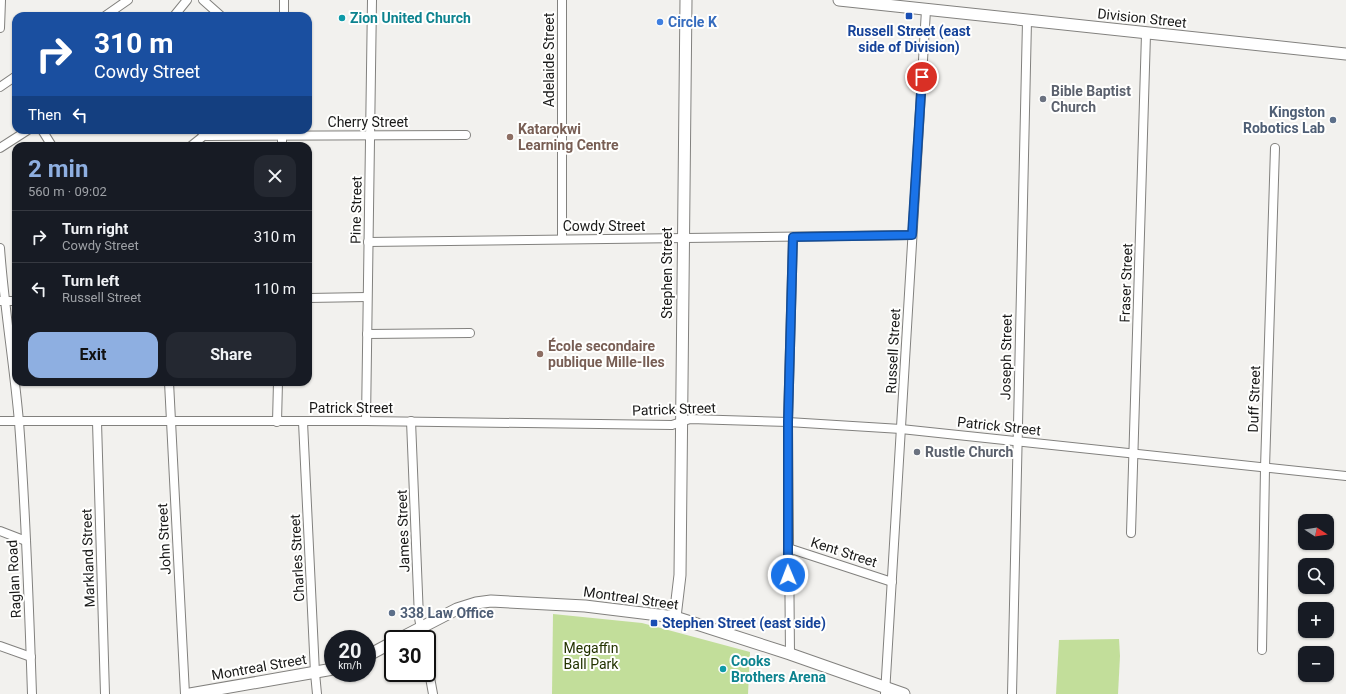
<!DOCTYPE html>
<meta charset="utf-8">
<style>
body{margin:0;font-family:Roboto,sans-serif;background:#242831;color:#f1f3f6;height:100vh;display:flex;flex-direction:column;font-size:15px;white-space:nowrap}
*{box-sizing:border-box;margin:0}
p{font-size:13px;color:#9ea1a6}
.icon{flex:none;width:22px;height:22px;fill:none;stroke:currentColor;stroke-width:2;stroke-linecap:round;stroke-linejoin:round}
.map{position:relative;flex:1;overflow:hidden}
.details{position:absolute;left:12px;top:142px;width:300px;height:244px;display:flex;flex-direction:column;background:#171b24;border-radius:12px;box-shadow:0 1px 3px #0004}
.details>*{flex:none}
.top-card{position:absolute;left:12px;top:12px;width:300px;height:122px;border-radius:12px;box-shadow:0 1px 3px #0004;background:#1a4fa0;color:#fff;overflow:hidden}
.needle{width:26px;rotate:102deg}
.controls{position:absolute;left:1298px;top:514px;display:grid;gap:8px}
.controls a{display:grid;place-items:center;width:36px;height:36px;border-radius:8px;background:#171b24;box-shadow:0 1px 3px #0004;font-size:20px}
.speed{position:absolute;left:324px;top:630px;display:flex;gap:8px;font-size:20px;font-weight:700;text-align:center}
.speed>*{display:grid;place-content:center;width:52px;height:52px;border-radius:50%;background:#171b24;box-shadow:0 1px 3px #0004;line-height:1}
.speed small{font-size:10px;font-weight:400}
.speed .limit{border:2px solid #111;border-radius:6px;background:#fff;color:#111}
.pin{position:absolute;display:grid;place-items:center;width:34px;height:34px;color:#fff;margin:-17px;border:2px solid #fff;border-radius:50%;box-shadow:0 1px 4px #0007}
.me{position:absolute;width:44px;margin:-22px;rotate:359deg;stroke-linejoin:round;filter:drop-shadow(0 0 3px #0008)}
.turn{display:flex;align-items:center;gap:14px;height:84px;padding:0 16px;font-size:18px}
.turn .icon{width:52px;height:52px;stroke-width:2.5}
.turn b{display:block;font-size:28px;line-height:34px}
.then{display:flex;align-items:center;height:38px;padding:0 16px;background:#0003;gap:8px;font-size:15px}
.round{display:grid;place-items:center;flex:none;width:42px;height:42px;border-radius:12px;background:#242831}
.headline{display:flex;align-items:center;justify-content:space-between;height:68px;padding:0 16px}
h1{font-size:24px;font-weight:700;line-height:30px;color:#8eafe1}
.cta{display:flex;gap:8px;margin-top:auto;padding:8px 16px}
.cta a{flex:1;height:46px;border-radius:12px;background:#8eafe1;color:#111;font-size:16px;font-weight:700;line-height:46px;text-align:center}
.cta a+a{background:#242831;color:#f1f3f6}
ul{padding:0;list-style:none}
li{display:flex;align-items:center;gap:12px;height:52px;padding:0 16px;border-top:1px solid #363941}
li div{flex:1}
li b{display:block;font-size:15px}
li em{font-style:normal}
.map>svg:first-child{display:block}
.green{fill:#c2de9a}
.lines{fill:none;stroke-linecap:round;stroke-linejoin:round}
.street-casing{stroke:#82817e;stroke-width:10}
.secondary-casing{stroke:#82817e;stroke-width:13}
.street{stroke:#fff;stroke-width:8}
.secondary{stroke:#fff;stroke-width:11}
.route-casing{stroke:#114b97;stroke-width:10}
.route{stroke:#1a73e8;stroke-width:7}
.transit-dot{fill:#1a4fb4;stroke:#fffffe;stroke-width:1.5}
.culture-dot{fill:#0f9aa8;stroke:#fffffe;stroke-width:1.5}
.shop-dot{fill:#3f7fe0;stroke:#fffffe;stroke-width:1.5}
.worship-dot{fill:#6b7280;stroke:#fffffe;stroke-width:1.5}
.service-dot{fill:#5c6f8a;stroke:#fffffe;stroke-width:1.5}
.education-dot{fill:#8d6e63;stroke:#fffffe;stroke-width:1.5}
.labels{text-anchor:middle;stroke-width:4;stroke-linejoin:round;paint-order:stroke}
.culture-label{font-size:14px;font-weight:bold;fill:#0d838f;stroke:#fffffe;text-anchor:start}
.street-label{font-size:14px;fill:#191918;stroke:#fffffe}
.shop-label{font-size:14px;font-weight:bold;fill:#366cbe;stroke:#fffffe;text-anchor:start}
.transit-label{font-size:14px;font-weight:bold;fill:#164399;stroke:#fffffe}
.worship-label{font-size:14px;font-weight:bold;fill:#5b616d;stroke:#fffffe;text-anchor:start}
.service-label{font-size:14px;font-weight:bold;fill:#4e5e75;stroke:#fffffe;text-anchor:end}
.education-label{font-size:14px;font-weight:bold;fill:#785e54;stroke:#fffffe;text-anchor:start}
.park-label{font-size:14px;fill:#233300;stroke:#fffffe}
</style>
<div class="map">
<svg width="1346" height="694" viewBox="0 0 1346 694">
<rect width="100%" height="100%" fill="#f2f1ee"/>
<g class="green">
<polygon points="553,614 642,623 750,652 748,694 552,694"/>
<polygon points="1119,639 1120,656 1118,694 1056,694 1059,640"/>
</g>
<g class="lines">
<defs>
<g id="street">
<polyline points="203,0 221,16"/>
<polyline points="562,0 562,239"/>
<polyline points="105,16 128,0"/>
<polyline points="174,16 187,0"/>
<polyline points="284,16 284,0"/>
<polyline points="0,28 1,0"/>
<polyline points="0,87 16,76"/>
<polyline points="42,130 52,146"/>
<polyline points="200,130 206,136 466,135"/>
<polyline points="191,146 211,130"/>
<polyline points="282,146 282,131"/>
<polyline points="0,148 28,130"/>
<polyline points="368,242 912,235"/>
<path d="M0 248C4 306 14 364 19 422 26 512 29 603 32 694"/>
<polyline points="308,298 367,297"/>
<polyline points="1,301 16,301"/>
<polyline points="367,334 470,333"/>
<polyline points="169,382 185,694"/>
<polyline points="0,421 366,421 672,425 690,419 788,422 901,429 1346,476"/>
<polyline points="366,421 372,0"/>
<polyline points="411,421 419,618 423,639"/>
<polyline points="97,422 105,694"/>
<polyline points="277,422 278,382"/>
<polyline points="303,422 315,673 317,694"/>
<polyline points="0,531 26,541"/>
<polyline points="1131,533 1146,34"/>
<polyline points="788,548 892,582"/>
<polyline points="0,646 31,657"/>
<polyline points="1262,650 1265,468 1275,148"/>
<polyline points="790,654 788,422 793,237"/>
<polyline points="427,661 433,694"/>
<polyline points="885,694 926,10"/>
<polyline points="1012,694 1027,21"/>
</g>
<g id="secondary">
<polyline points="839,0 1346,54"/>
<polyline points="675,617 680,575 686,0"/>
<polyline points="399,639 457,609 476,603 491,601 585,606 675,617 790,654 904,694"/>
<polyline points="367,656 393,642"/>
<polyline points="190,694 333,669"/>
</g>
</defs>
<use href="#street" class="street-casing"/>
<use href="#secondary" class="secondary-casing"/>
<use href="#street" class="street"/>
<use href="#secondary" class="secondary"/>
</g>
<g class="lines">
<defs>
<polyline id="route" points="788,575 788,422 793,237 912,235 922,77"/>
</defs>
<use href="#route" class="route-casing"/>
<use href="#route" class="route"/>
</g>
<g class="transit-dot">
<rect x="905" y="12" width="8" height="8" rx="2"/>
<rect x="650" y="619" width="8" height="8" rx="2"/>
</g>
<g class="culture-dot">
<circle cx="342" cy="18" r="4"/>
<circle cx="723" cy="669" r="4"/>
</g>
<circle class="shop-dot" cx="660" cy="22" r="4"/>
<g class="worship-dot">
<circle cx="1043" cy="99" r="4"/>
<circle cx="917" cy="452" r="4"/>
</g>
<g class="service-dot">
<circle cx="1333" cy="120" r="4"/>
<circle cx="392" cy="613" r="4"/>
</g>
<g class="education-dot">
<circle cx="510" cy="137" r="4"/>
<circle cx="540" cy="354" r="4"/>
</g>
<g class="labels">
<g class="culture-label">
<text x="350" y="23">Zion United Church</text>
<text x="731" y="666">Cooks<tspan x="731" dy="16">Brothers Arena</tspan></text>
</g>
<g class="street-label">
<text transform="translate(1142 18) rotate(6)" y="5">Division Street</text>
<text transform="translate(549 60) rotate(-90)" y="5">Adelaide Street</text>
<text x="368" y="127">Cherry Street</text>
<text transform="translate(356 210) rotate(-89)" y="5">Pine Street</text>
<text x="604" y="231">Cowdy Street</text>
<text transform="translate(667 273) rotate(-90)" y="5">Stephen Street</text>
<text transform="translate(1126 283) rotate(-88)" y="5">Fraser Street</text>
<text transform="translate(893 351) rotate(-87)" y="5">Russell Street</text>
<text transform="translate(1006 357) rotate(-89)" y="5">Joseph Street</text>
<text transform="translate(1254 399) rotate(-88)" y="5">Duff Street</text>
<text x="351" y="413">Patrick Street</text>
<text transform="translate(674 409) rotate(-2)" y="5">Patrick Street</text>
<text transform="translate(999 426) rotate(6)" y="5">Patrick Street</text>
<text transform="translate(403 531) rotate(-92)" y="5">James Street</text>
<text transform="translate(164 539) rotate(-93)" y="5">John Street</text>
<text transform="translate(844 552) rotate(18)" y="5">Kent Street</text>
<text transform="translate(88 558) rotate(-92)" y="5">Markland Street</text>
<text transform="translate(297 558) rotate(-93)" y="5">Charles Street</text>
<text transform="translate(14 579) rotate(-93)" y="5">Raglan Road</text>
<text transform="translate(631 598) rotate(8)" y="5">Montreal Street</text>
<text transform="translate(259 667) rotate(-10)" y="5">Montreal Street</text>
</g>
<g class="shop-label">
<text x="668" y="27">Circle K</text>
</g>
<g class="transit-label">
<text x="909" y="36">Russell Street (east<tspan x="909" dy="16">side of Division)</tspan></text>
<text x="662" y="628" text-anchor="start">Stephen Street (east side)</text>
</g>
<g class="worship-label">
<text x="1051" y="96">Bible Baptist<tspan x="1051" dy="16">Church</tspan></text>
<text x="925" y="457">Rustle Church</text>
</g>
<g class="service-label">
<text x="1325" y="117">Kingston<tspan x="1325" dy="16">Robotics Lab</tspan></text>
<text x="400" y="618" text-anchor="start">338 Law Office</text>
</g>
<g class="education-label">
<text x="518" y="134">Katarokwi<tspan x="518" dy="16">Learning Centre</tspan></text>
<text x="548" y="351">École secondaire<tspan x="548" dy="16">publique Mille-Iles</tspan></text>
</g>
<g class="park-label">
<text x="591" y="653">Megaffin<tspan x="591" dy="16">Ball Park</tspan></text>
</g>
</g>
</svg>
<div class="controls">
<a><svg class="needle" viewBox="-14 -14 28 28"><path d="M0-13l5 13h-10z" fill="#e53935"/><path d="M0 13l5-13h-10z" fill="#9ea1a6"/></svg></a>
<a><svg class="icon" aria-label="search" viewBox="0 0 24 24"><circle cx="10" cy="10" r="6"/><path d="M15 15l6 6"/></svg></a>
<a>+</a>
<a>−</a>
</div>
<div class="speed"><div>20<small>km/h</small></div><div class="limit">30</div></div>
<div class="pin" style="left:922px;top:77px;background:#d93025"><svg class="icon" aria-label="arrive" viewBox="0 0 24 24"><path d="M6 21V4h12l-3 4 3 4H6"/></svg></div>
<svg class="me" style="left:788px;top:575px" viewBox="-20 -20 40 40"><circle r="17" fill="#1a73e8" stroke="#fff" stroke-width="3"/><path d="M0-11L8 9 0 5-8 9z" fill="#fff"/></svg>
<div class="top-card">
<div class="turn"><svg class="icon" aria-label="right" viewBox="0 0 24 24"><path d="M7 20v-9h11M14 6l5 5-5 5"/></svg><div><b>310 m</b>Cowdy Street</div></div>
<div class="then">Then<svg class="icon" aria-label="left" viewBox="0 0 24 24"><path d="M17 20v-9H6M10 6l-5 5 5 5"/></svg></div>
</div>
<section class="details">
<div class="headline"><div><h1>2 min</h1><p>560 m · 09:02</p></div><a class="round"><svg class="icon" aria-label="close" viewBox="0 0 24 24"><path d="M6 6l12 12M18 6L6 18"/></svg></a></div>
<ul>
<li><svg class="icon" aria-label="right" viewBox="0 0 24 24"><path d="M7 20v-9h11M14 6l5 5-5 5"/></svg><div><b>Turn right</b><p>Cowdy Street</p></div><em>310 m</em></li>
<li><svg class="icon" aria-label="left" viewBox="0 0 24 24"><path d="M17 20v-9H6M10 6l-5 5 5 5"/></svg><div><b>Turn left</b><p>Russell Street</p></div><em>110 m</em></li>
</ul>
<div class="cta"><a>Exit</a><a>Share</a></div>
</section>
</div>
